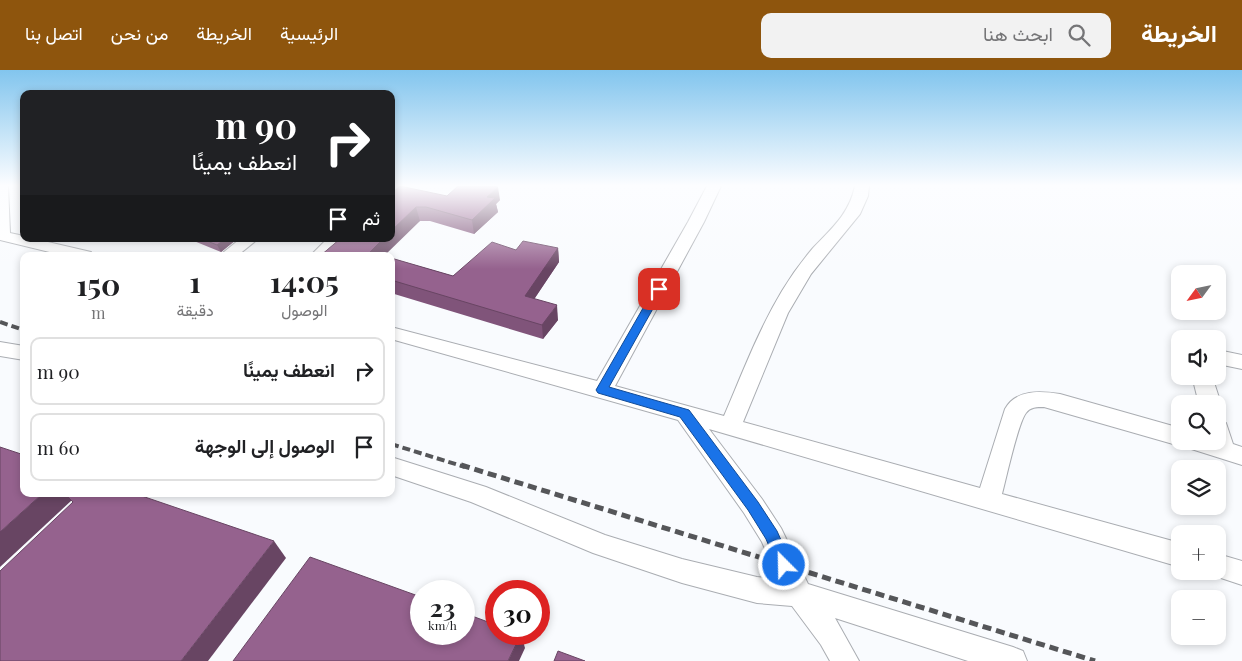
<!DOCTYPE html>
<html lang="ar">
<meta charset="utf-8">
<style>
body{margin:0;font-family:"Playfair Display",Vazirmatn,serif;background:#f2f2f2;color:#202124;direction:rtl;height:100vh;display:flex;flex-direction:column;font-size:19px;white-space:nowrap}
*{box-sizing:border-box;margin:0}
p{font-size:16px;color:#757577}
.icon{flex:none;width:28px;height:28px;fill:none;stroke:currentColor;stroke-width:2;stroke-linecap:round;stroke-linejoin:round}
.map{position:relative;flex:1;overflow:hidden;direction:ltr}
.details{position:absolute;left:20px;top:182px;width:375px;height:245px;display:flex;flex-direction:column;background:#fff;border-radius:10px;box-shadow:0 2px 8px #0003;direction:rtl}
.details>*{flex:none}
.top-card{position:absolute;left:20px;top:20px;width:375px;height:152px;border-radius:10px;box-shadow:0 2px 8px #0003;direction:rtl;background:#202124;color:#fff;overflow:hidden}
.needle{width:32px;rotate:237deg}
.tools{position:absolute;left:1171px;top:195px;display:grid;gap:10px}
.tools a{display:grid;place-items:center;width:55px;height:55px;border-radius:10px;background:#fff;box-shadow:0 2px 8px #0003;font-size:25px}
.speed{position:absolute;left:410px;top:510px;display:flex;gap:10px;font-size:25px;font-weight:700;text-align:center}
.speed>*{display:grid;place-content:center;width:65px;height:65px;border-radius:50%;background:#fff;box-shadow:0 2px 8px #0003;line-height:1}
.speed small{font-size:12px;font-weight:400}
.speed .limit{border:8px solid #d22;background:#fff;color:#111}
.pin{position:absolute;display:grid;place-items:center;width:42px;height:42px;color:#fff;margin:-21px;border-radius:10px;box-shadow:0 2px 8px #0006}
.me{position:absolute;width:55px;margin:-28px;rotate:337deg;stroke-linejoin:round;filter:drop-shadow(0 0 4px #0008)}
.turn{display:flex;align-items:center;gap:18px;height:105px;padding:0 15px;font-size:22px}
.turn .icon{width:65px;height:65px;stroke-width:2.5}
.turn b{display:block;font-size:35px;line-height:42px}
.then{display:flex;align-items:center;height:48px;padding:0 15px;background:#0003;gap:10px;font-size:19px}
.eta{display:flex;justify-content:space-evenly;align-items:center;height:85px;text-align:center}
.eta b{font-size:30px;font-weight:700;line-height:35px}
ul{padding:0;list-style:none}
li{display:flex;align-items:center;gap:15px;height:68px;margin:0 10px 8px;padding:0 5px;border:2px solid #e0e0e0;border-radius:10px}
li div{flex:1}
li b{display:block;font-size:19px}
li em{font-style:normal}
header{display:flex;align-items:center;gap:30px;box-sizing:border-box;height:70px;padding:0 25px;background:#8e550d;color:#fff}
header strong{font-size:24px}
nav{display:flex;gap:28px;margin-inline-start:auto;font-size:18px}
.search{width:350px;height:45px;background:#f2f2f2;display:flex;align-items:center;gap:12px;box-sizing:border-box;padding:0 18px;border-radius:10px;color:#757577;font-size:19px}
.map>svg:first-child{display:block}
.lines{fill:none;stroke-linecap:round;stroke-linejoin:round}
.street-casing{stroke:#aaadb2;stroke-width:2}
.street{fill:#fff;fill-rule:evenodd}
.rail-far1{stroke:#555659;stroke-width:4;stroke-dasharray:8 4;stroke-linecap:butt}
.rail{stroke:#555659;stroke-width:5;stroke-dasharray:9 5;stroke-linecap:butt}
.wall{fill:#80547a}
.shaded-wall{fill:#684563}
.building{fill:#95628e;stroke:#684563}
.route{fill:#1a73e8;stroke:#114b97}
</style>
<header>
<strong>الخريطة</strong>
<div class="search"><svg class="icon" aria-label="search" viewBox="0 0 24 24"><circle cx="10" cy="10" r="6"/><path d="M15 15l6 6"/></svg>ابحث هنا</div>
<nav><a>الرئيسية</a><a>الخريطة</a><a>من نحن</a><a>اتصل بنا</a></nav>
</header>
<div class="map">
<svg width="1242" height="591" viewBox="0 0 1242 591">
<rect width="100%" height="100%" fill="#f9fbfe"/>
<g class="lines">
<defs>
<g id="street">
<polygon points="0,116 8,116 10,163 24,166 24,169 35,169 91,182 93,186 66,186 0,170"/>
<path d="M707 116H721L704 152 615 316 724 346C742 304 758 261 782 221 791 206 802 191 813 178 832 158 849 144 855 116H869L868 126 860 144 811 204 788 243 743 352 980 418 1005 339C1016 319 1041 321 1060 324L1180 358V371H1218V351L1226 353 1233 374 1242 377V395L1185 377 1184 374 1180 376 1044 337C1037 337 1030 337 1026 343 1018 353 1006 409 1002 424L1180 473V497L709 359 762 429 781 458 808 514 1013 577 1023 581 1027 591H968L835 548 859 591H830L821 575 792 536 757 533 682 513 593 483 471 432 391 405V387L486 417 605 465 682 489 757 507 778 509 762 472 744 443 678 350 391 269V257L597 311 688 152Z"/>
<polygon points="240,169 258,169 237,186 219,186"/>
<polygon points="327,169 344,169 327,186 310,186"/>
<polygon points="0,272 24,276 24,290 0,286"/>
<polygon points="1218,280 1242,285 1242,299 1218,294"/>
<polygon points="1192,306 1212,306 1221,334 1218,340 1218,334 1199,334"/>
<polygon points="1218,484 1242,491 1242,515 1209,504 1207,501 1218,501"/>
</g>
</defs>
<use href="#street" class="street-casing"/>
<use href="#street" class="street"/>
<g class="rail-far1">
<polyline points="0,252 24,260"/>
<polyline points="391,374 465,397"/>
</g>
<polyline class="rail" points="461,395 1095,591"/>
</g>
<g class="wall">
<polygon points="391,124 447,126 500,130 496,134 498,142 474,164 430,151 420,151 320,186"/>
<polygon points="189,169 237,169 221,182"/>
<polygon points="558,178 559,192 534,229 558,250 543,269 391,223 391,188 453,206 516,180"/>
</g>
<g class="shaded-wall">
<polygon points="498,117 500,130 496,134 498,142 474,164 472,150 487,127"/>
<polygon points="416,137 420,151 384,186 370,182 383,169 391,169 391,161"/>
<polygon points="225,169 237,169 221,182 217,175"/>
<polygon points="558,178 559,192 527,240 525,226"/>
<polygon points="557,235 558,250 543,269 542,255"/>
<polygon points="42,424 66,424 72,430 0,497 0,462"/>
<polygon points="274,471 286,488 208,591 181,591"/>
<polygon points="521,564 525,578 519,591 508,591"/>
</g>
<g class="building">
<polygon points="400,116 447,126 458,116 493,116 498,117 487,127 495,128 472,150 426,137 416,137 391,161 391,124"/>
<polygon points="202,169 225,169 217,175"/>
<polygon points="340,169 383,169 370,182 386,186 320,186"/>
<polygon points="523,171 558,178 525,226 557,235 542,255 391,210 391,188 453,206 492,172 516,180"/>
<polygon points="0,377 24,385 24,424 42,424 0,462"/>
<polygon points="65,424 136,424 274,471 181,591 0,591 0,501 73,432"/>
<polygon points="310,487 421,527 421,564 464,564 464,543 496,555 496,564 521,564 508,591 233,591"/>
<polygon points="558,581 585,591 554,591"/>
</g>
<linearGradient id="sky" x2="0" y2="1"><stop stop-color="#82c5ee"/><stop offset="0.58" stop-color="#fcfdff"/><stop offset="1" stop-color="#fcfdff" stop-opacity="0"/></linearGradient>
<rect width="1242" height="199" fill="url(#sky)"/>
<polygon class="route" points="659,216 664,219 609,317 689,340 758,432 777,461 792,495 790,500 784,502 779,500 766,469 748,440 680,347 598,323 596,320 654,219"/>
</svg>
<div class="tools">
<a><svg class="needle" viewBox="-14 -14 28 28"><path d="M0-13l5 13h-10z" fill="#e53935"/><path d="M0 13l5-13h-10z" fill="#757577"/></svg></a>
<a><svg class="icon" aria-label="sound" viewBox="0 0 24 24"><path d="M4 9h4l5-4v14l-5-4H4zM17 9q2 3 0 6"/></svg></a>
<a><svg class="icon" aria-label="search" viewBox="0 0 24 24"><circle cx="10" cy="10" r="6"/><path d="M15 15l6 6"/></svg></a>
<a><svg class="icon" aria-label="layers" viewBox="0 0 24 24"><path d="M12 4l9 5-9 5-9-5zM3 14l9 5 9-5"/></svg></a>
<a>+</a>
<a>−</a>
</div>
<div class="speed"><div>23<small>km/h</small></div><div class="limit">30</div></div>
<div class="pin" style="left:659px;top:219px;background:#d93025"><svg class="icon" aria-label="arrive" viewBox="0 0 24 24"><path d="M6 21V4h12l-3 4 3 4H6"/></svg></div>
<svg class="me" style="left:784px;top:495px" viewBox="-20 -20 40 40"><circle r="17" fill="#1a73e8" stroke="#fff" stroke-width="3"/><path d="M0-11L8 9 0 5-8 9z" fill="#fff"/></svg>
<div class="top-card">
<div class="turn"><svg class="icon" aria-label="right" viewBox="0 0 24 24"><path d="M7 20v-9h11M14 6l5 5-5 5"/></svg><div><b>90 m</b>انعطف يمينًا</div></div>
<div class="then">ثم<svg class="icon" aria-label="arrive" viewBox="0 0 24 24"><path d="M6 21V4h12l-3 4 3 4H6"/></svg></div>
</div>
<section class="details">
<div class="eta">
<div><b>14:05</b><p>الوصول</p></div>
<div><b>1</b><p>دقيقة</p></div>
<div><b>150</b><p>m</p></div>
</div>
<ul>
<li><svg class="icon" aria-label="right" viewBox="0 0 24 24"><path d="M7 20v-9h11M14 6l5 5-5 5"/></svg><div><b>انعطف يمينًا</b></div><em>90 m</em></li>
<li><svg class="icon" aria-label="arrive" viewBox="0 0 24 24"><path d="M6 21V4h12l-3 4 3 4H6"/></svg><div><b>الوصول إلى الوجهة</b></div><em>60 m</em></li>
</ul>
</section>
</div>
